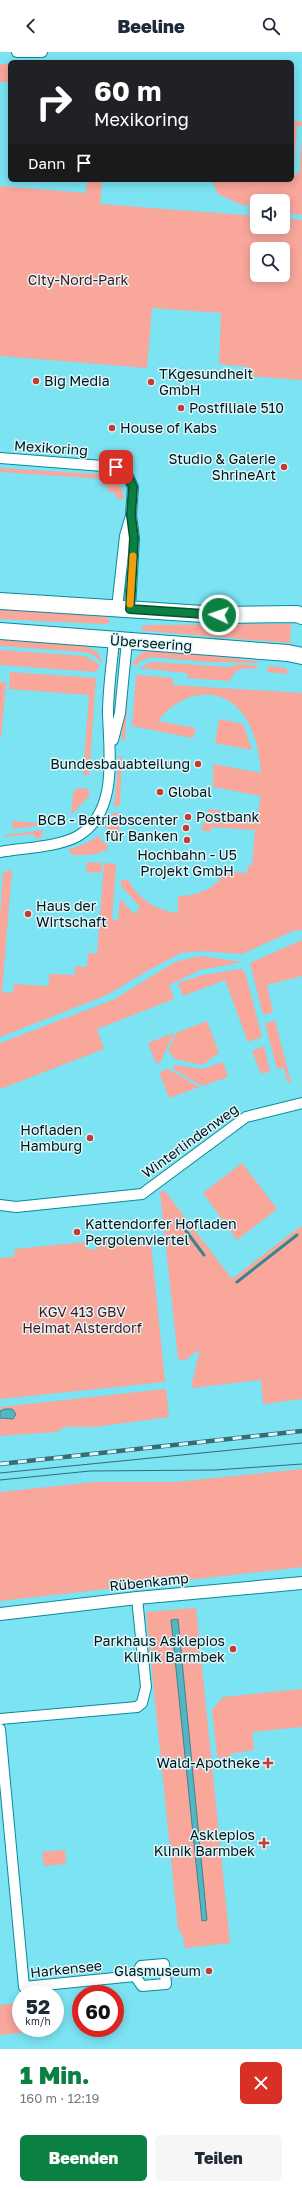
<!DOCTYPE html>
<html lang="de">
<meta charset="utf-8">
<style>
body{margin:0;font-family:"Golos Text",sans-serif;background:#f6f6f7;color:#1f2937;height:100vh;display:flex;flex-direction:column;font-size:15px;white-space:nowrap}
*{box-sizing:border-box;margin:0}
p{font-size:13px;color:#747a83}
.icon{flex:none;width:22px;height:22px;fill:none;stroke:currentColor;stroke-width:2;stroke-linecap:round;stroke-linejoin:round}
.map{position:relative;height:1997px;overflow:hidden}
.details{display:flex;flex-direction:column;background:#fff;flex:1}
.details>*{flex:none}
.guide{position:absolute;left:8px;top:8px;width:286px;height:122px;border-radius:6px;box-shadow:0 2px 10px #0003;background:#202124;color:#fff;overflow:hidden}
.buttons{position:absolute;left:250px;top:142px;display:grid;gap:8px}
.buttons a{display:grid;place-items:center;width:40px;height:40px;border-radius:6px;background:#fff;box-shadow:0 2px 10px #0003;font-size:20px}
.speed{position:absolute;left:12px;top:1933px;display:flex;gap:8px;font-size:20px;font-weight:700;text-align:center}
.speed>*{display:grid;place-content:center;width:52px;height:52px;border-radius:50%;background:#fff;box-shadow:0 2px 10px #0003;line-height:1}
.speed small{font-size:10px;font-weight:400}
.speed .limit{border:6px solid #d22;background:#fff;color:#111}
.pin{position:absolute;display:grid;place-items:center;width:34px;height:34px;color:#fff;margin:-17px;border-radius:8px;box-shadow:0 2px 6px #0006}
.me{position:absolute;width:44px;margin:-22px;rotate:273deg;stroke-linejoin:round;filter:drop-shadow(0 0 3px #0008)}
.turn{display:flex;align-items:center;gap:14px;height:84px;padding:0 20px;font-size:18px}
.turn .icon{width:52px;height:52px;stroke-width:2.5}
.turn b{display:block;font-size:28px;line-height:34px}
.then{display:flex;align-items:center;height:38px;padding:0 20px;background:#0003;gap:8px;font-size:15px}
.round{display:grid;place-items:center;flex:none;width:42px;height:42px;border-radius:6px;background:#f6f6f7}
.headline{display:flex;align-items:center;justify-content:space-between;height:68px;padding:0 20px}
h1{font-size:24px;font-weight:800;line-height:30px;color:#0b8043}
.primary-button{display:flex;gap:8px;margin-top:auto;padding:8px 20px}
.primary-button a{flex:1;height:46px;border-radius:6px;background:#0b8043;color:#fff;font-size:16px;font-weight:800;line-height:46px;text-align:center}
.primary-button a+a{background:#f6f6f7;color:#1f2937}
header{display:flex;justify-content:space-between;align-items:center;height:52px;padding:0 20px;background:#fff;font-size:18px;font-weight:800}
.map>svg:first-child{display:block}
.green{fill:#f9a69b;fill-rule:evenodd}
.water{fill:#52b6c3;stroke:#39858f}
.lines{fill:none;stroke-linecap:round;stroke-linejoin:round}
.stream{stroke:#39858f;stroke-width:3}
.minor-casing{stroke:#078b99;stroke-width:12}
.tertiary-casing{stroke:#078b99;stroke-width:14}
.primary-casing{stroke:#078b99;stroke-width:18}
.minor{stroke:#fff;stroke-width:10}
.tertiary{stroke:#fff;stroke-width:12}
.primary{stroke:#fff;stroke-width:16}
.tram{stroke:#356c75;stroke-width:1}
.rail-casing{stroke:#356c75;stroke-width:4.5}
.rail{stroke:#dcf8fc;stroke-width:3;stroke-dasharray:9;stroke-linecap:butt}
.route-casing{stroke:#07532c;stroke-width:10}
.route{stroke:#0b8043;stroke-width:7}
.slow{stroke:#f59e0b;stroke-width:7}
.poi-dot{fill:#c73933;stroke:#dcf8fc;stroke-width:1.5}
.labels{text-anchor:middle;stroke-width:3;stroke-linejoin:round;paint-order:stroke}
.park-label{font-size:14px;fill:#5d0d0c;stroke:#dcf8fc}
.poi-label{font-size:14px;fill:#001317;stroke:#dcf8fc;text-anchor:start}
.street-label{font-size:14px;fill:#001317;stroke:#dcf8fc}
</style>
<header><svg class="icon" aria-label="back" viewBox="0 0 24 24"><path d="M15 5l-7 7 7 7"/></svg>Beeline<svg class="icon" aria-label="search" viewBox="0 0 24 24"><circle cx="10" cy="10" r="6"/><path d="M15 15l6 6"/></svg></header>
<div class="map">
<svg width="302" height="1997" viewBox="0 0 302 1997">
<rect width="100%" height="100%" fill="#7be3f2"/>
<g class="green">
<rect x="0" y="12" width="10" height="18"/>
<polygon points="292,69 302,70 302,74 297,74 294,116 292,116"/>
<polygon points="302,85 302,163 283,161 283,149 257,149 257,160 248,159 250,152 244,154 218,142 212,128 292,128 292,122 299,122"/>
<path d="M87 128H102L100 152 257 164V175H283V166L302 168V328L249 324V315L219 312 221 261 152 256 147 316 0 304V134L86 141ZM257 197H283V223H257Z"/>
<polygon points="0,416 111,423 121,435 124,446 119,448 113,440 108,440 108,434 101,433 102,427 0,420"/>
<polygon points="0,557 104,564 110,568 108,572 103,572 0,567"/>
<polygon points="291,572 290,591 146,579 142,578 142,574 150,573"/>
<polygon points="0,586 85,593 98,601 103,612 92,602 84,600 0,594"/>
<path d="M152 597C188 600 222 606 258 609V611L206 610 152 605 142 608 136 613H131L140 602Z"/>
<polygon points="0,598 84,604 96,610 100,615 95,620 0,613"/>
<path d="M151 610 229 615 240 612 257 614V617C242 616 237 615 229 629L187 626V621L139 616Z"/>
<polygon points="268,614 287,616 287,622 267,620"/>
<polygon points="10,620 96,626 89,723 83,723 89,643 9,637"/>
<path d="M136 623 173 626V633L302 641V878L293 879 242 902 200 899 181 901 147 919 107 943 0 985V864L3 820 12 818 2 940 13 941 14 932 48 934 50 922 75 923V914L87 915 88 901 97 902 104 811 116 812 112 868H118L120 847 134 862 140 855 121 834V828H128C139 847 156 859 178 861V844C196 844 208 839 221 827L215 825 223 819 247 821 248 813 252 814 255 778 211 775V780L201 778 209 757 257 765 261 744 213 735V712L261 721C260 703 255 680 245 665 222 630 180 639 158 669L196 676 193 686 132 674Z"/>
<polygon points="0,630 6,630 1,686 0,686"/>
<polygon points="126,641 128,641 125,689 121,686"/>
<polygon points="219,667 243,672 252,698 215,691"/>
<polygon points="122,703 120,753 114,755 119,705"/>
<polygon points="77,736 89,737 89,744 71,763 73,741"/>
<polygon points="115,761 120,761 118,790 106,776 112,762"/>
<polygon points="13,769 50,772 12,777"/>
<polygon points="43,778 41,786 36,787 33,782 6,785 5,783"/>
<path d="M98 784 109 796C99 804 86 803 73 803L68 798 87 791Z"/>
<polygon points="87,810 102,811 101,821 86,820"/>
<polygon points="302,888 302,924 267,933 273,960 263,963 250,911"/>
<polygon points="200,904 242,910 200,918 169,933 174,947 97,977 104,997 0,1037 0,991 113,948 175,910"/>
<polygon points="241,917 245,920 262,985 248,990 225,928 183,944 178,931 203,923"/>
<polygon points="207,969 219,1001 202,1013 175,1007 168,999 176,981"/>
<polygon points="275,969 291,1030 288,1031 284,1016 277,1017 265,971"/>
<polygon points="174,981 161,1009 156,1012 148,991"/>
<polygon points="264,994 270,1019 261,1022 252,999"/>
<polygon points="223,1010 228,1025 202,1034 173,1017 174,1013 203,1017"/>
<polygon points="168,1017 172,1019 199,1035 169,1046 159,1020"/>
<polygon points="242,1111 277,1157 237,1188 203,1141"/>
<polygon points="164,1138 232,1227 301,1174 302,1176 302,1347 263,1352 261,1328 191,1336 200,1297 185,1308 180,1308 178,1306 160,1141"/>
<polygon points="136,1185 147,1185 148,1191 151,1191 165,1330 0,1347 0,1206 14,1205 15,1197 86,1190 86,1197 97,1197 96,1189"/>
<polygon points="166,1337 169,1365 94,1375 64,1375 57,1380 0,1384 0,1366 4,1368 0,1355"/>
<polygon points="302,1417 302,1515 0,1549 0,1440 94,1430 175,1430"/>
<polygon points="196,1556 230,1891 185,1896 183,1885 178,1876 146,1560"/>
<polygon points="302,1637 302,1675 252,1680 254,1698 230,1702 230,1705 221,1706 217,1704 212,1658 223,1645"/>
<polygon points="65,1798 66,1812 44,1814 42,1800"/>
<polygon points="19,1951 22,1981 0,1983 0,1953"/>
</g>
<g class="water">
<polygon points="5,1357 12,1357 16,1362 13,1367 0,1366 0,1359"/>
<polygon points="178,1567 207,1868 202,1869 171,1568"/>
</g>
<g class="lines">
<g class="stream">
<polyline points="177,1167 204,1203"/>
<polyline points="237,1230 297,1183"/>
</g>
<defs>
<g id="minor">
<polyline points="17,0 42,0"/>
<polyline points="0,406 116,415 127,422 133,435 131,463 134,486 130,557"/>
<polyline points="117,556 125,484 130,467"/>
<polyline points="113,688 120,661 127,589"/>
<path d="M0 800C22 796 59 795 78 784 119 760 109 701 108 661 108 637 112 612 114 588"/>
<polyline points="0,1153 16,1155 142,1142 246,1065 302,1051"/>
<polyline points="0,1667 137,1655 142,1651 146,1635 137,1546"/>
<polyline points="0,1677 24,1935 135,1924"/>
<polygon points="164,1912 166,1932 142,1934 135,1924 141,1914"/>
</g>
<polyline id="tertiary" points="0,1562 137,1546 302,1531"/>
<g id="primary">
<polyline points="0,549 219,563 297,562 302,564"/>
<polyline points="0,579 288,601 302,604"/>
</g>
</defs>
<use href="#minor" class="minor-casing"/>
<use href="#tertiary" class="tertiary-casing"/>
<use href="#primary" class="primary-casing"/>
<use href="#minor" class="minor"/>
<use href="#tertiary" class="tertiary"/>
<use href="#primary" class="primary"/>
<g class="tram">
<polyline points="0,1421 302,1391"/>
<polyline points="0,1428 90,1419 215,1418 302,1412"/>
</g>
<defs>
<polyline id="rail" points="0,1412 302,1379"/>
</defs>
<use href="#rail" class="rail-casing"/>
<use href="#rail" class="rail"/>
</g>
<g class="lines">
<defs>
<polyline id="route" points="116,415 127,422 133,435 131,463 134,486 130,557 219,563"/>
</defs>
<use href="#route" class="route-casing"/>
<use href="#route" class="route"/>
<polyline class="slow" points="130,552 133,504"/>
</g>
<g class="poi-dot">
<circle cx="36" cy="329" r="4"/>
<circle cx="151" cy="330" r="4"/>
<circle cx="181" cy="356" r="4"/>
<circle cx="112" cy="376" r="4"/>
<circle cx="284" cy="415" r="4"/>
<circle cx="198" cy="712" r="4"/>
<circle cx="160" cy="740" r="4"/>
<circle cx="188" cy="765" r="4"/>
<circle cx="186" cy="776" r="4"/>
<circle cx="187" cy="788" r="4"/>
<circle cx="28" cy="862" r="4"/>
<circle cx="90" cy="1086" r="4"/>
<circle cx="77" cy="1180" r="4"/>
<circle cx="233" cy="1597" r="4"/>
<path d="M266 1705h4v4h4v4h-4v4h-4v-4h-4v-4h4z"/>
<path d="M262 1785h4v4h4v4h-4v4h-4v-4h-4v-4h4z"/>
<circle cx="209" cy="1919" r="4"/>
</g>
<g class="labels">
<g class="park-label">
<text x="78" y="233">City-Nord-Park</text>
<text x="82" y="1265">KGV 413 GBV<tspan x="82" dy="16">Heimat Alsterdorf</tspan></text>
</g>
<g class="poi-label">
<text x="159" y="327">TKgesundheit<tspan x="159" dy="16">GmbH</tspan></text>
<text x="44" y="334">Big Media</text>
<text x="189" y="361">Postfiliale 510</text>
<text x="120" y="381">House of Kabs</text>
<text x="276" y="412" text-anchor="end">Studio &amp; Galerie<tspan x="276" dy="16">ShrineArt</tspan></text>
<text x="190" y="717" text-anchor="end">Bundesbauabteilung</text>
<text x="168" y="745">Global</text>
<text x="196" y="770">Postbank</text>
<text x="178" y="773" text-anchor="end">BCB - Betriebscenter<tspan x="178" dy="16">für Banken</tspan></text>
<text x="187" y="808" text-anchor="middle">Hochbahn - U5<tspan x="187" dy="16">Projekt GmbH</tspan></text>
<text x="36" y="859">Haus der<tspan x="36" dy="16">Wirtschaft</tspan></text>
<text x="82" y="1083" text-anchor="end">Hofladen<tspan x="82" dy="16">Hamburg</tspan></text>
<text x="85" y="1177">Kattendorfer Hofladen<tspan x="85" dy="16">Pergolenviertel</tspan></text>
<text x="225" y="1594" text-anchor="end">Parkhaus Asklepios<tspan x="225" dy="16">Klinik Barmbek</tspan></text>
<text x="260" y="1716" text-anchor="end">Wald-Apotheke</text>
<text x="255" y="1788" text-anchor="end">Asklepios<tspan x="255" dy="16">Klinik Barmbek</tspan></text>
<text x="201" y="1924" text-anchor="end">Glasmuseum</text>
</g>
<g class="street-label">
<text transform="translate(51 396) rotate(4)" y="5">Mexikoring</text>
<text transform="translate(151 591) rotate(4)" y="5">Überseering</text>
<text transform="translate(190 1089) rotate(-36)" y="5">Winterlindenweg</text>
<text transform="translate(149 1530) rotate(-6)" y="5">Rübenkamp</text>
<text transform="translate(66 1917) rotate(-6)" y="5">Harkensee</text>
</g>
</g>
</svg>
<div class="buttons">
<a><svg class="icon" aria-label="sound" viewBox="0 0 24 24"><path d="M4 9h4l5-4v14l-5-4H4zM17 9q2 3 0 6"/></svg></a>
<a><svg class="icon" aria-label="search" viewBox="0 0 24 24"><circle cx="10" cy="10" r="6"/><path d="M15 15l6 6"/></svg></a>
</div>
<div class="speed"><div>52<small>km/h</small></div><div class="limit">60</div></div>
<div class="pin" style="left:116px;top:415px;background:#d93025"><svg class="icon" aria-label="arrive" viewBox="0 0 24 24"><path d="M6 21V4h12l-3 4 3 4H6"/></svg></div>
<svg class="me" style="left:219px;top:563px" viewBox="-20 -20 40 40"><circle r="17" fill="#0b8043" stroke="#fff" stroke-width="3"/><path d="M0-11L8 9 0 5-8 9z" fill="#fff"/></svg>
<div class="guide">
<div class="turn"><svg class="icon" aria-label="right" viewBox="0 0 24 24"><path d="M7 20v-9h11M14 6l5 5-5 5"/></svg><div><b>60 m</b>Mexikoring</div></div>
<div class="then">Dann<svg class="icon" aria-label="arrive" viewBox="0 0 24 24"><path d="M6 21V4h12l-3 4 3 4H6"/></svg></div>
</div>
</div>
<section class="details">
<div class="headline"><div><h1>1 Min.</h1><p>160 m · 12:19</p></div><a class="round" style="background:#d93025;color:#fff"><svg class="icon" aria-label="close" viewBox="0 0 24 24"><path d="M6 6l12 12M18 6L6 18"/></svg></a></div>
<div class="primary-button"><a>Beenden</a><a>Teilen</a></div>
</section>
